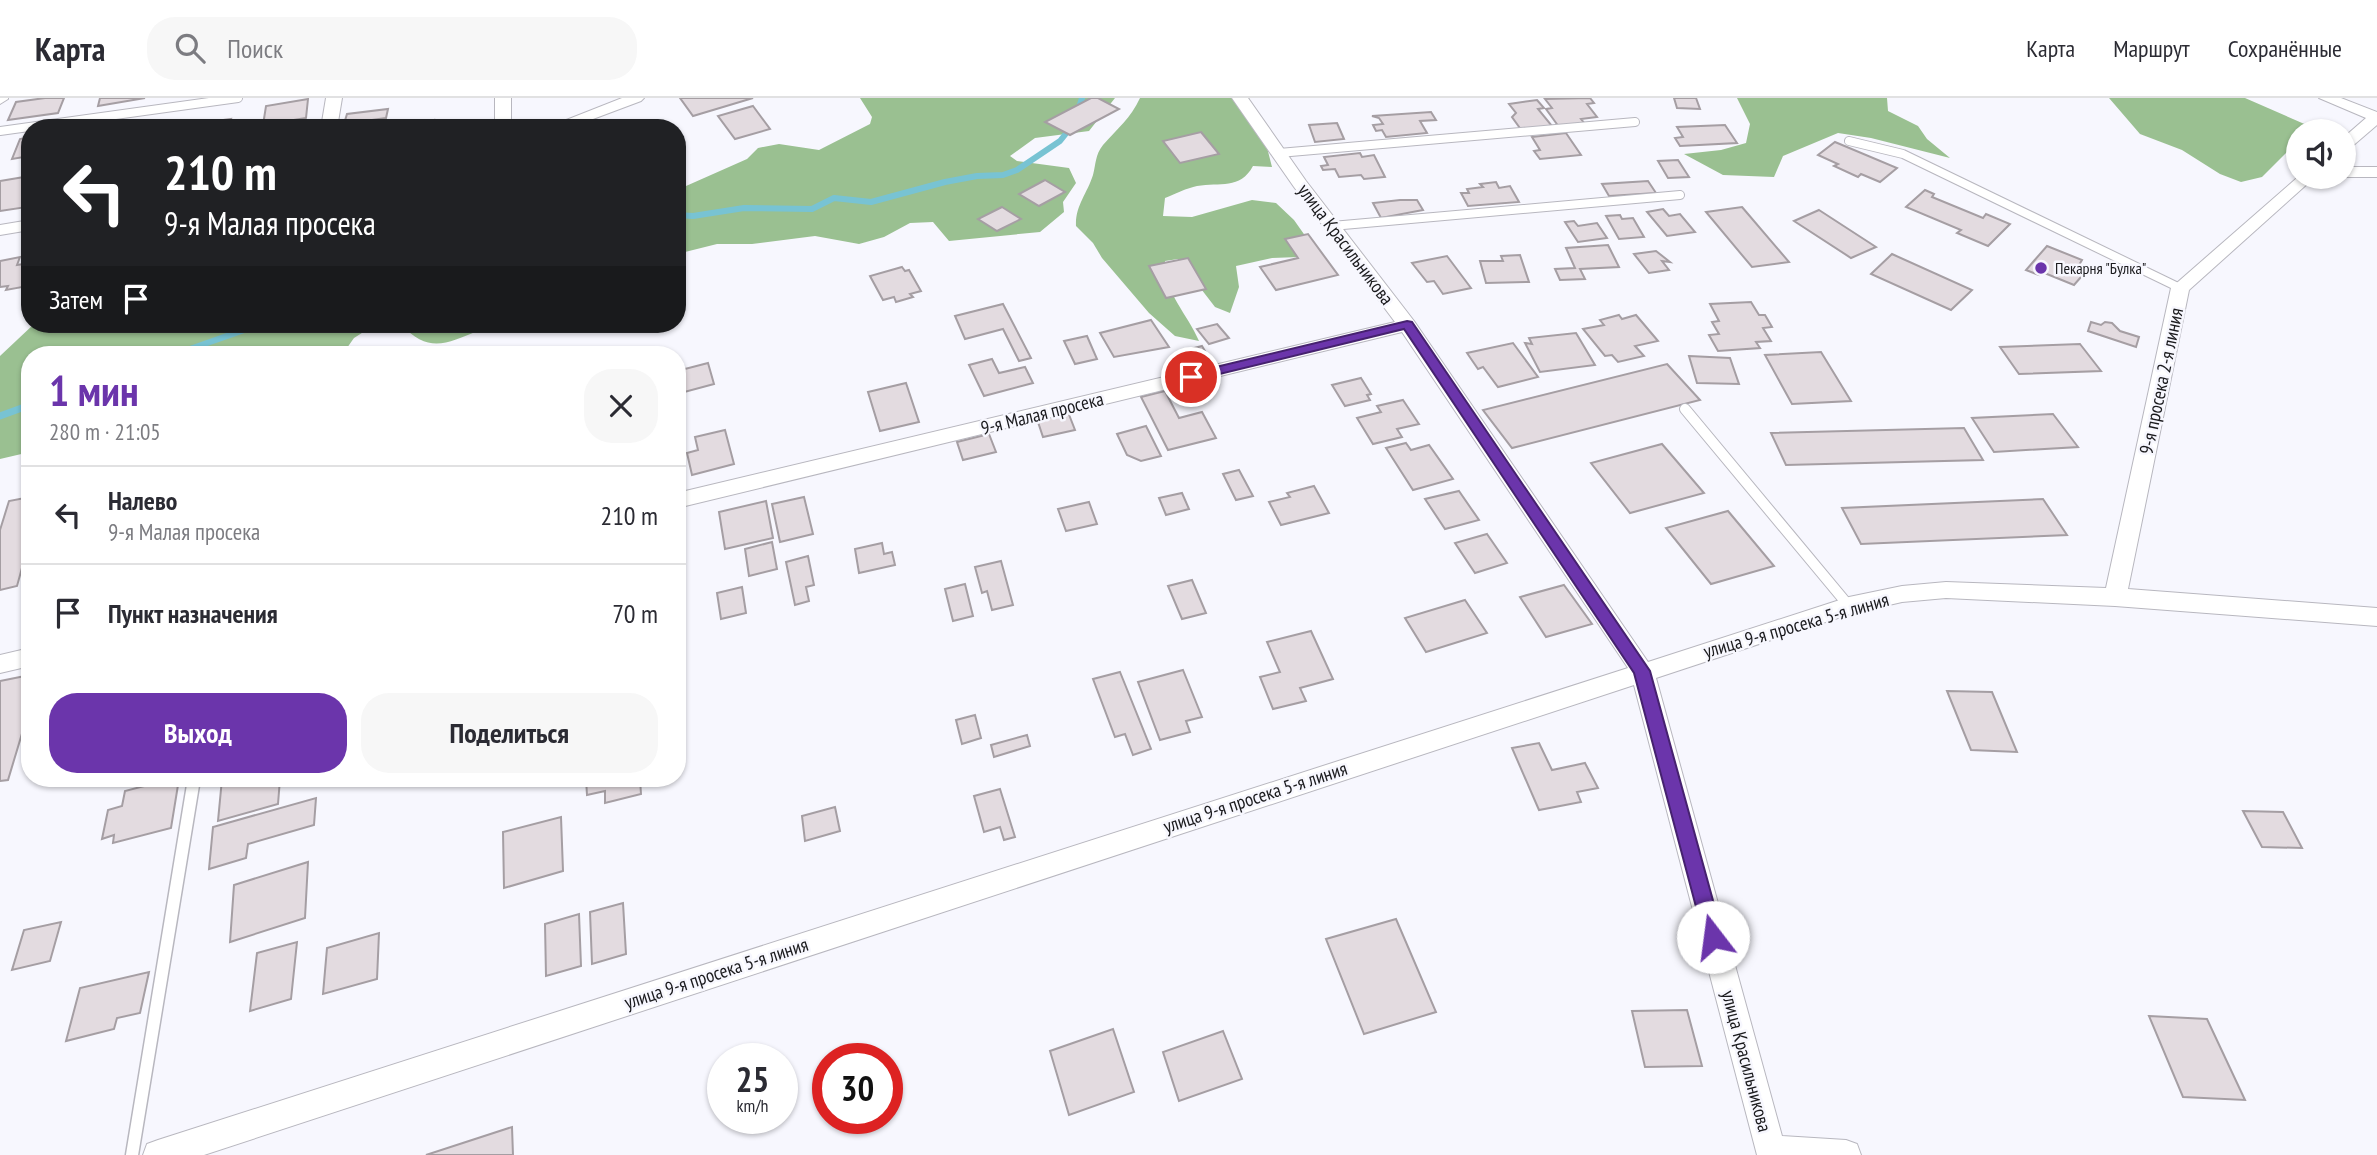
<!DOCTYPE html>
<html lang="ru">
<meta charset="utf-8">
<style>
body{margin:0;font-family:"PT Sans Narrow",sans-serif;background:#f7f7f7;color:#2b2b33;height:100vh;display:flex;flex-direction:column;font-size:26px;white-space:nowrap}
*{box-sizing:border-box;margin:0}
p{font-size:23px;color:#7c7c81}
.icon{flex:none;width:38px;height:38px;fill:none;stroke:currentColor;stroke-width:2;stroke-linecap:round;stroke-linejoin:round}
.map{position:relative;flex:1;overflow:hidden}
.side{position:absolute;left:21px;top:248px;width:665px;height:441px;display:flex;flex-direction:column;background:#fff;border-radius:28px;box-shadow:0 2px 5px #0004}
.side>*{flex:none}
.banner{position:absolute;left:21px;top:21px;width:665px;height:214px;border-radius:28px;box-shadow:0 2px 5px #0004;background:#202124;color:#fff;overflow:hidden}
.controls{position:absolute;left:2286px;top:21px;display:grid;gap:14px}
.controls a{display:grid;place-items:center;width:70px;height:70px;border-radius:50%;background:#fff;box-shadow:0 2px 5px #0004;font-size:35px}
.speed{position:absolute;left:707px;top:945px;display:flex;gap:14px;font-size:35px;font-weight:700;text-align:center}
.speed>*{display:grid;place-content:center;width:91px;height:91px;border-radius:50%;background:#fff;box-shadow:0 2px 5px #0004;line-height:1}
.speed small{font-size:18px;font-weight:400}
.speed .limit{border:10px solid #d22;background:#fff;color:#111}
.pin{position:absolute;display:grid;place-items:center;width:60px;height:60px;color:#fff;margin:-30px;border:4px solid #fff;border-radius:50%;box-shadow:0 2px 7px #0007}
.me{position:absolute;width:77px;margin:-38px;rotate:345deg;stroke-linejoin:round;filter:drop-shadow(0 0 5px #0008)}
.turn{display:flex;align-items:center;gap:24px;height:147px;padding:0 28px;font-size:32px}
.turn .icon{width:91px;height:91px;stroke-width:2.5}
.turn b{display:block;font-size:49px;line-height:60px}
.then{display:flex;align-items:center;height:66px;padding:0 28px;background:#0003;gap:14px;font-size:26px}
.round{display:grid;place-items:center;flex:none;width:74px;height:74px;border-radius:28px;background:#f7f7f7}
.headline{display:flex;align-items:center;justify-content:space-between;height:119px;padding:0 28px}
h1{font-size:42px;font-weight:600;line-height:52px;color:#6b35ab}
.button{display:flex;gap:14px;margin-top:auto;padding:14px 28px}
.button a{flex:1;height:80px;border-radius:28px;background:#6b35ab;color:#fff;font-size:28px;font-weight:600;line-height:80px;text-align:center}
.button a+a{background:#f7f7f7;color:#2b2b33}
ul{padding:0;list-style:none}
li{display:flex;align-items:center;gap:21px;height:98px;padding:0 28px;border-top:2px solid #e1e1e2}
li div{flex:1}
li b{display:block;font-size:26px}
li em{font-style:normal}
header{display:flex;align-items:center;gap:42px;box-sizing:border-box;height:98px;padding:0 35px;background:#fff;border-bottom:2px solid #e1e1e2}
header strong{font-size:33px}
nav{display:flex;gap:38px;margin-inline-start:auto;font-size:24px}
.search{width:490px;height:63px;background:#f7f7f7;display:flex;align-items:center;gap:18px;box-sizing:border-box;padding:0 24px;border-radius:28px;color:#7c7c81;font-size:26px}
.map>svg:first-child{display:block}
.forest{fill:#9ac091}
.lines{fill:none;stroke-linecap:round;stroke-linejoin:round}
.stream-far1{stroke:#78c3d3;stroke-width:6}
.stream{stroke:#78c3d3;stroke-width:7}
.building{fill:#e3dbe0;stroke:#a59ea3;stroke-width:2}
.service-far2-casing{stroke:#b8b7bf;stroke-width:10}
.service-far1-casing{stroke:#b8b7bf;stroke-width:12}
.service-casing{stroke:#b8b7bf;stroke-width:15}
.minor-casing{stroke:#b8b7bf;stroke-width:2}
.service-far2{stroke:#fff;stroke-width:8}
.service-far1{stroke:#fff;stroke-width:10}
.service{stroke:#fff;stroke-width:12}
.minor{fill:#fff;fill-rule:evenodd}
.route{fill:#6b35ab;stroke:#46226f;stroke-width:2}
.poi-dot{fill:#6b35ab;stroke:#f7f7fe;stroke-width:2.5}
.labels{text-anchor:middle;stroke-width:5;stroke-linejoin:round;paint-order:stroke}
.far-poi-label{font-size:16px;fill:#1a1a1d;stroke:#f7f7fe;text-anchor:start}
.street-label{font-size:19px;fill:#1a1a1d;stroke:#f7f7fe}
</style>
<header>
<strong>Карта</strong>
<div class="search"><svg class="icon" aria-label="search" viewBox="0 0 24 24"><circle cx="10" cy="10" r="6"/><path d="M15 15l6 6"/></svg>Поиск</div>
<nav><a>Карта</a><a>Маршрут</a><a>Сохранённые</a></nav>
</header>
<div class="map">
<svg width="2377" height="1057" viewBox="0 0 2377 1057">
<rect width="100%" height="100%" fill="#f7f7fe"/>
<g class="forest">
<polygon points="860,0 1115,0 1089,33 1035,40 1010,58 1017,63 1069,70 1076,85 1063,104 1064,114 1040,134 949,143 933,124 910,125 884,139 859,146 815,138 752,146 717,146 677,156 677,92 747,61 758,50 779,46 819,52 870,26 872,19"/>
<path d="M1140 0H1249L1262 30 1272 69 1253 68C1240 92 1220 84 1197 88 1187 90 1175 96 1165 100L1163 118 1192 119 1252 102 1276 105 1294 122 1306 139 1299 159 1272 160 1236 168 1239 189 1230 215 1215 209 1178 161 1165 163C1164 195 1187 215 1199 243L1175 238 1149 215 1102 160 1093 145 1076 128C1075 108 1087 96 1093 77 1096 66 1095 57 1103 47 1117 31 1131 20 1140 0Z"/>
<polygon points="1737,0 1887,0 1888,13 1918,28 1927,41 1950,60 1871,40 1838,35 1783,58 1774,79 1723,77 1684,56 1721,52 1746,45 1750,26"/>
<polygon points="2109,0 2245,0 2309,28 2310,33 2298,33 2298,43 2262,79 2241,84 2220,76 2182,52 2140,36"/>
<polygon points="34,226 59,226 59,231 73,230 79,226 376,226 354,240 342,257 30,257 30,354 0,361 0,258"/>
<path d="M400 226H482L480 232C445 246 430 256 400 226Z"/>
</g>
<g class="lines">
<g class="stream-far1">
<polyline points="1077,16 1082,0"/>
<polyline points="677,117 693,118 744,110 812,111 834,100 871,104 945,84 977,78 1003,77 1017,72 1060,43 1072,28"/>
<polyline points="173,257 261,226"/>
</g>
<polyline class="stream" points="0,318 30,307"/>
</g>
<g class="building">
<polygon points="45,0 64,0 58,15 8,22 16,4"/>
<polygon points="100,0 145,0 98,8"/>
<polygon points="680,0 753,0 693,18"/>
<polygon points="1091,0 1098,0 1119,11 1070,37 1045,24"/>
<polygon points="1590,0 1594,5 1587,6 1597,19 1581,21 1585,26 1559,29 1546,11 1552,10 1545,1"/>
<polygon points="1674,0 1696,0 1700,11 1677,10"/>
<polygon points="308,1 306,20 263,27 266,8"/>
<polygon points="1537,2 1544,10 1538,11 1552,28 1522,33 1512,19 1516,15 1509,6"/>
<polygon points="753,8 770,31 735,41 718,18"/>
<polygon points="388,11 386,20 344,26 347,16"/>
<polygon points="1431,14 1436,22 1420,23 1427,35 1386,39 1382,32 1376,33 1373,27 1383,26 1379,20 1372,18"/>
<polygon points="231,21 228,30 193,30 194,26"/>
<polygon points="434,22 432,30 383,30 383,28"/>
<polygon points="1337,25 1344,41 1315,44 1309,27"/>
<polygon points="1725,27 1737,45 1680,48 1675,40 1683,39 1677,29"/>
<polygon points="1201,34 1219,56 1180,65 1163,43"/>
<polygon points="1566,35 1581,57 1540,61 1534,53 1540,52 1532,39"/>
<polygon points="30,39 30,58 12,61 20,41"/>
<polygon points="1835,44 1897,70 1880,84 1861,76 1858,79 1834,68 1838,66 1818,57"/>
<polygon points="1360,55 1362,59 1374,57 1385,79 1364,81 1361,77 1339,79 1335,71 1323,72 1321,68 1328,67 1324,59"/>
<polygon points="1678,62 1689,79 1668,80 1658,63"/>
<polygon points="30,78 27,109 0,113 0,83"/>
<polygon points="1045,82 1065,94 1039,108 1019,96"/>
<polygon points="1648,83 1656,95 1609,98 1602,86"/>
<polygon points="1496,84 1499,90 1510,88 1519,104 1468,108 1461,95 1469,95 1467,91 1483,89 1480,86"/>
<polygon points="1925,92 1934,96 1932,99 1983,120 1986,116 2010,126 1988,148 1957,135 1961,132 1906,109"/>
<polygon points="1400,102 1417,102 1423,112 1381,120 1373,105"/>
<polygon points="1002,109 1021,121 997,133 978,121"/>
<polygon points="1742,109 1789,164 1752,169 1706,114"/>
<polygon points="1663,111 1669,118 1680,116 1695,134 1667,138 1647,114"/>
<polygon points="1819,112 1876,149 1851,160 1794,123"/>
<polygon points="1620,117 1622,121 1633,120 1644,139 1619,141 1606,118"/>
<polygon points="1574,123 1578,128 1597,125 1607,140 1578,144 1565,124"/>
<polygon points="1308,136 1338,177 1276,192 1260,169 1298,160 1285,141"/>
<polygon points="1608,147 1619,169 1580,171 1585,181 1560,182 1555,171 1575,170 1566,150"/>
<polygon points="2047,148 2082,162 2079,167 2088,171 2074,187 2042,174 2039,177 2026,172"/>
<polygon points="1656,153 1670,164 1662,163 1669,172 1649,175 1634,156"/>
<polygon points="1892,156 1972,192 1951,212 1871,176"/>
<polygon points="1520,157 1529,184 1486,185 1480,163 1503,163 1501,158"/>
<polygon points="1447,158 1471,190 1443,196 1434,183 1427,184 1412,165"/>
<polygon points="20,159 17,167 30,165 28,188 6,192 8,188 0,189 0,163"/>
<polygon points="1188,160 1206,191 1166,200 1149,168"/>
<polygon points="902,169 905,173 909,172 921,193 910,196 913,199 896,204 894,199 883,202 870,178"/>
<polygon points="1751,204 1759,217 1765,217 1772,229 1763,230 1771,243 1756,244 1760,250 1718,253 1709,237 1719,236 1712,224 1719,223 1710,206"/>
<polygon points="1003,206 1031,260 1019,263 1003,231 965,241 955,218"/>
<polygon points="1619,217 1622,221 1636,217 1658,243 1635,248 1644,258 1618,264 1612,257 1605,258 1583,231 1604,227 1600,222"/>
<polygon points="1151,222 1169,249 1114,259 1100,235"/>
<polygon points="2091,224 2101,227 2105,224 2112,225 2120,233 2139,239 2136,249 2088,233"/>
<polygon points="1217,226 1229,240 1209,246 1197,231"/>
<polygon points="1576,235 1595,267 1540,274 1525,245 1532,246 1529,240"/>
<polygon points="1087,238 1097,261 1075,266 1064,243"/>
<polygon points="1513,245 1538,279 1498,289 1483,269 1478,271 1467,255"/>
<polygon points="2080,246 2101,273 2019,276 2000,249"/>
<polygon points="1202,248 1209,260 1193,263 1187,252"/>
<polygon points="1821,254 1851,303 1792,306 1765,257"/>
<polygon points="1689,258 1730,260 1739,286 1697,285"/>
<polygon points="992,261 999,275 1025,269 1033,285 984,298 969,267"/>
<polygon points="708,265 714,286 677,296 677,273"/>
<polygon points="1667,266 1700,302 1512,350 1483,312"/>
<polygon points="1361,280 1371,296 1367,297 1370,302 1345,308 1332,287"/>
<polygon points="906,285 919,324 880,333 868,294"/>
<polygon points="1165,293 1179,320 1202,314 1216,340 1168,352 1141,299"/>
<polygon points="1403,302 1419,326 1397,331 1402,339 1373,346 1357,320 1381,314 1377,308"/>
<polygon points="1068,314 1075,332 1043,339 1037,321"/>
<polygon points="2053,316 2078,349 1994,354 1972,320"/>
<polygon points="1146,328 1161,358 1141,363 1127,357 1117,336"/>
<polygon points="1964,330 1983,362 1786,367 1771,335"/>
<polygon points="725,332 734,366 692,377 687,355 698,352 695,339"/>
<polygon points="989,336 996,354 963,362 957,344"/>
<polygon points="1406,345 1411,352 1429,347 1453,381 1413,392 1386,350"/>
<polygon points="1662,346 1704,395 1630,415 1591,365"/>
<polygon points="1239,372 1253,398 1236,402 1223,376"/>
<polygon points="1314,388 1329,415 1281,427 1269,404 1290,399 1287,395"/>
<polygon points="1459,393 1479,422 1445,431 1425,401"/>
<polygon points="1182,395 1189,411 1166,417 1159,400"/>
<polygon points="30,399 30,441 17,488 0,492 0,432 9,403"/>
<polygon points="804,399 813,436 780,444 772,406"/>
<polygon points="2043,401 2067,437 1861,446 1842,410"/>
<polygon points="766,403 773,440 725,451 719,414"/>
<polygon points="1089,404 1097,426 1066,433 1058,411"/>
<polygon points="1728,413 1774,468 1711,486 1666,430"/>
<polygon points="1487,436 1507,465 1475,475 1455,445"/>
<polygon points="772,444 777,471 749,478 745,451"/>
<polygon points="882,445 884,456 892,454 895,467 859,475 855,451"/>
<polygon points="808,458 814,487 806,489 809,503 795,507 786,464"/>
<polygon points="1001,463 1013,507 992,512 987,493 982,495 975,469"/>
<polygon points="1192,482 1206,515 1182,521 1168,488"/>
<polygon points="965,486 973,518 953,523 945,491"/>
<polygon points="1564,487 1592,526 1546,539 1520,499"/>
<polygon points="742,489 746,515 721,521 717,495"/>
<polygon points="1465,502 1487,535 1426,554 1405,520"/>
<polygon points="1311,533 1333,581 1300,590 1306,603 1273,611 1260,579 1280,574 1267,544"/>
<polygon points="1183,572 1202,619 1186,623 1190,634 1160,642 1138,584"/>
<polygon points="1120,574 1151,651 1133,657 1125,636 1115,639 1093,581"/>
<polygon points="30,577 30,609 8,682 0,683 0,583"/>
<polygon points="1947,593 1992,594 2017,654 1971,652"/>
<polygon points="975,617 981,640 962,646 956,622"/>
<polygon points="1027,637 1030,648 994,659 991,647"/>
<polygon points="1539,645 1552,672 1585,665 1598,690 1577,694 1581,704 1539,712 1512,650"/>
<polygon points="171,681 179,681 171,730 113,745 114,737 102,741 108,712 122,708 125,693"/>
<polygon points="222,681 280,681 278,706 218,723"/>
<polygon points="586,681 640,681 641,696 605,705 605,693 587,697"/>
<polygon points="1000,691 1015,739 1004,742 1000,729 984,734 974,698"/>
<polygon points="316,700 314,727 248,746 246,760 209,771 213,729"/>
<polygon points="835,709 840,733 805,743 802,718"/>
<polygon points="2243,713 2283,714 2302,750 2262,749"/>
<polygon points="561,719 563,773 504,790 503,734"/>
<polygon points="308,764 305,820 230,844 234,787"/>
<polygon points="623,805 626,856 592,866 590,814"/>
<polygon points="579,816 581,868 546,878 545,826"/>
<polygon points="1396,821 1436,914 1364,936 1326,841"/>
<polygon points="61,824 50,863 12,872 24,832"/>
<polygon points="379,835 377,881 323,896 327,850"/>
<polygon points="297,844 291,901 250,913 257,855"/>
<polygon points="149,874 140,915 117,920 114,931 66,943 80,890"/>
<polygon points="1687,912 1702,968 1645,969 1632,913"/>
<polygon points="2149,918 2207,921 2245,1002 2183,999"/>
<polygon points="1113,931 1134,994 1069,1017 1050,953"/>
<polygon points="1223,933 1242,981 1179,1003 1163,954"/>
<polygon points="512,1029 513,1057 426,1057"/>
</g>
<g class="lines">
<defs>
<g id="service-far2">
<polyline points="0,33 238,0"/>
<polyline points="1849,43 1903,56 2180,190"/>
<polyline points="1279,55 1635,24"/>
<polyline points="1332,128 1680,97"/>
</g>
<polyline id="service-far1" points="1685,311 1849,508"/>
<polyline id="service" points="132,1057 194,681"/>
<g id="minor">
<polygon points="0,0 8,0 8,1 0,6"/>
<polygon points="326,0 342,0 337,30 321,30"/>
<rect x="495" y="0" width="16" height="30"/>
<polygon points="622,0 644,0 641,3 569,30 546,30"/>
<polygon points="1232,0 1248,0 1306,83 1414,223 1648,564 1849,499 1902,488 1946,484 2106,490 2171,190 2298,79 2315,79 2189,192 2128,491 2377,510 2377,528 2115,508 1946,500 1902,504 1850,516 1656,580 1782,1038 1846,1042 1857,1046 1861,1057 1757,1057 1634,587 204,1057 143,1057 147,1046 158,1042 1628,570 1402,234 677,410 677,395 1395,224 1294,89"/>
<polygon points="2319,0 2341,0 2377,14 2377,27 2349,51 2343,53 2343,40 2366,20"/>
<polygon points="2343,69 2377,69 2377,79 2342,79"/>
<polygon points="30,122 30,132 0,137 0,127"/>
<polygon points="30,550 30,568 0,575 0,557"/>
</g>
</defs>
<use href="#service-far2" class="service-far2-casing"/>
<use href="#service-far1" class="service-far1-casing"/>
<use href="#service" class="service-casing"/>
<use href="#minor" class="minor-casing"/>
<use href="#service-far2" class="service-far2"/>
<use href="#service-far1" class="service-far1"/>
<use href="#service" class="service"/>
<use href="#minor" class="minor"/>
</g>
<polygon class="route" points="1407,223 1412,224 1650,573 1723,839 1720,845 1713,848 1707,845 1704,839 1634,575 1404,231 1191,283 1184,279 1191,275"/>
<circle class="poi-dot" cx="2041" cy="170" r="7"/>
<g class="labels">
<g class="far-poi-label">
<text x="2055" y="176">Пекарня "Булка"</text>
</g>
<g class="street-label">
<text transform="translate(1346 146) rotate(53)" y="7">улица Красильникова</text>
<text transform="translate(2161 283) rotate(-78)" y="7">9-я просека 2-я линия</text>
<text transform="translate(1042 315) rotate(-14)" y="7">9-я Малая просека</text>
<text transform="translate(1796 527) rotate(-16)" y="7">улица 9-я просека 5-я линия</text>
<text transform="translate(1255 699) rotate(-18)" y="7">улица 9-я просека 5-я линия</text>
<text transform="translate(716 875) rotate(-18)" y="7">улица 9-я просека 5-я линия</text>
<text transform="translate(1747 963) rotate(75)" y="7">улица Красильникова</text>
</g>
</g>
</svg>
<div class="controls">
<a><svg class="icon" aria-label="sound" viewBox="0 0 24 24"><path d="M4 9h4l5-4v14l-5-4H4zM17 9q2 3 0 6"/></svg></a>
</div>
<div class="speed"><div>25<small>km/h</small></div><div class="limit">30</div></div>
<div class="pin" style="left:1191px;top:279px;background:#d93025"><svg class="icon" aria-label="arrive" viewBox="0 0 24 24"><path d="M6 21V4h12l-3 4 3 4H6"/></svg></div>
<svg class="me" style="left:1713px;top:839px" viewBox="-20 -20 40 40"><circle r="19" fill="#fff"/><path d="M0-13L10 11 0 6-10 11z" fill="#6b35ab"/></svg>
<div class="banner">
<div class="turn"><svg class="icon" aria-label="left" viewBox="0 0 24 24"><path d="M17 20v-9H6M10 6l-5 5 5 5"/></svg><div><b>210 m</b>9-я Малая просека</div></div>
<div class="then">Затем<svg class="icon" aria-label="arrive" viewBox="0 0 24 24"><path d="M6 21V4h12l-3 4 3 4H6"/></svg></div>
</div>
<section class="side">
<div class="headline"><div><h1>1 мин</h1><p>280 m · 21:05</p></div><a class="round"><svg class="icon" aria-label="close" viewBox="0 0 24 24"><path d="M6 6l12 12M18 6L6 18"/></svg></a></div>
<ul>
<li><svg class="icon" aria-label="left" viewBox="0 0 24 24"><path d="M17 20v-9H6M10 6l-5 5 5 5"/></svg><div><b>Налево</b><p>9-я Малая просека</p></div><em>210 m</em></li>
<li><svg class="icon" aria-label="arrive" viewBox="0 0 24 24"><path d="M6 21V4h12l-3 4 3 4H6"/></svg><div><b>Пункт назначения</b></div><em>70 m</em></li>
</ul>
<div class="button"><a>Выход</a><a>Поделиться</a></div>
</section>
</div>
